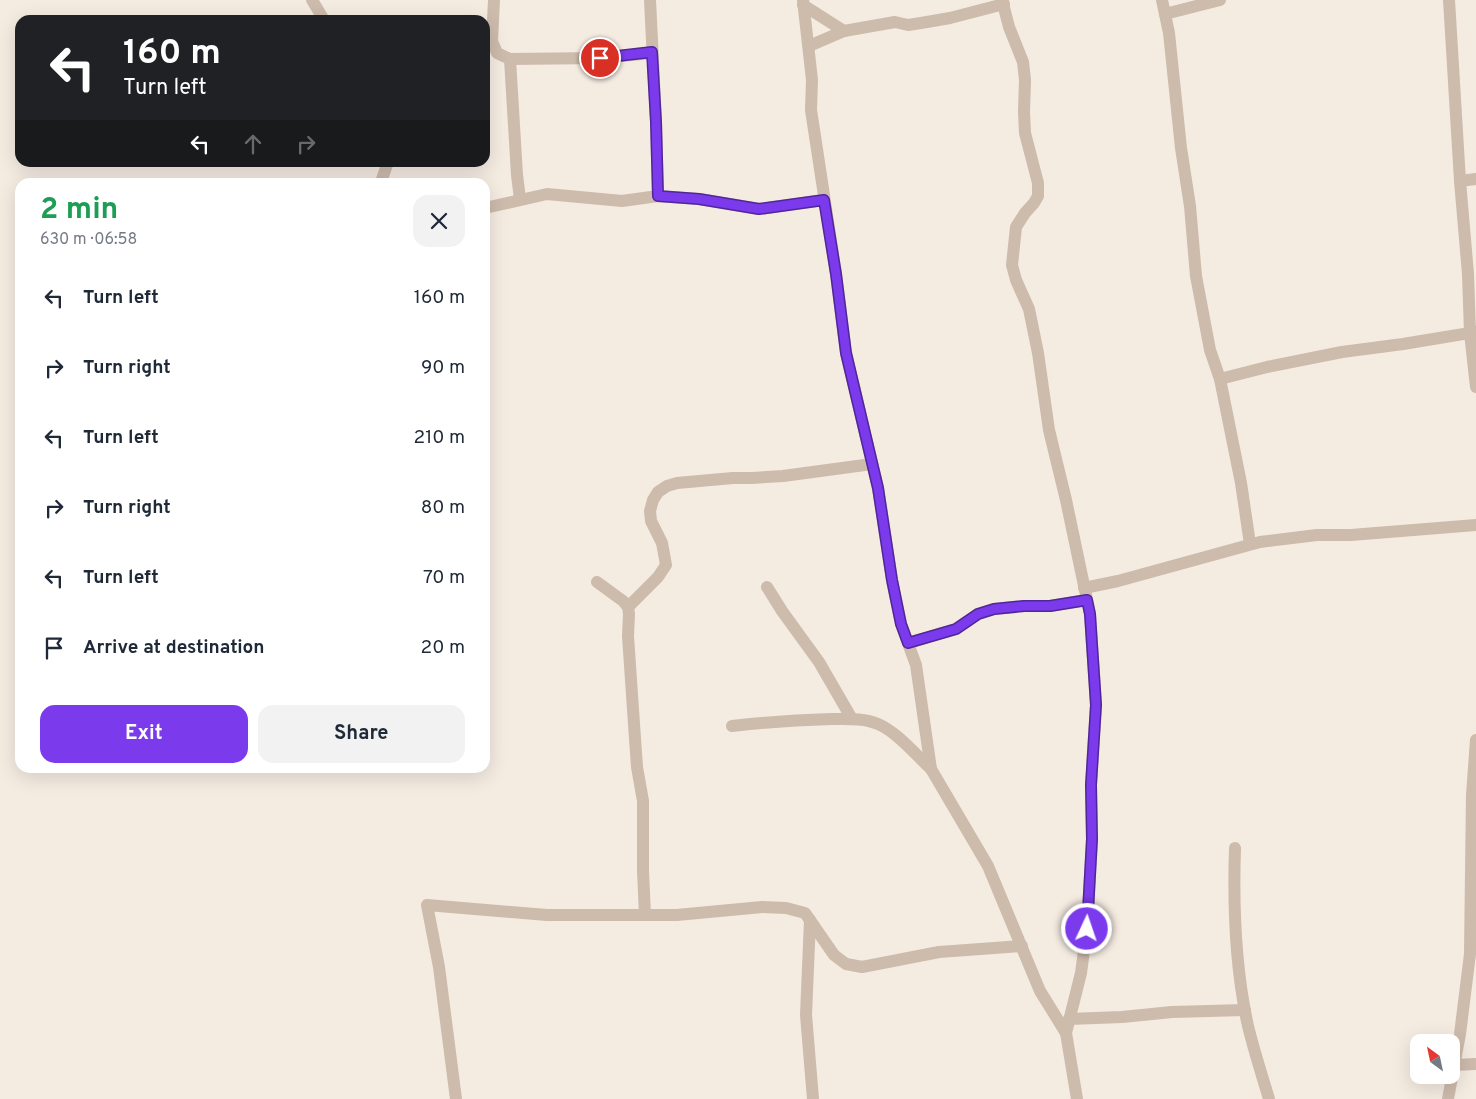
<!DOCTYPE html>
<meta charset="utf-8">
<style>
body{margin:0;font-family:Overpass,sans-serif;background:#f2f2f3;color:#1f2937;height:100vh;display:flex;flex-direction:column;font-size:19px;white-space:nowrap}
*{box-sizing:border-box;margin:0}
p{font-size:16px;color:#747a83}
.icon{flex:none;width:28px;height:28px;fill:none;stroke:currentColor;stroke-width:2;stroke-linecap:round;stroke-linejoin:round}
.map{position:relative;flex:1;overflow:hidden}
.sheet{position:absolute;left:15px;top:178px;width:475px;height:595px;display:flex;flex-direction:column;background:#fff;border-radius:15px;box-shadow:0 5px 20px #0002}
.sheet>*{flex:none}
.banner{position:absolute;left:15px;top:15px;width:475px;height:152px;border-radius:15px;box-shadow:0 5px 20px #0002;background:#202124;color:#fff;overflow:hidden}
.needle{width:32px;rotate:327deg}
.buttons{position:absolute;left:1410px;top:1034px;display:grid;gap:10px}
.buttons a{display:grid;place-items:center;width:50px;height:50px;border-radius:10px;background:#fff;box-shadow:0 5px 20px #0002;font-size:25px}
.pin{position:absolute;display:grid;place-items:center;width:42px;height:42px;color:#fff;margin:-21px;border:2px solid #fff;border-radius:50%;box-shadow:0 1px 5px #0007}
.me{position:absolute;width:55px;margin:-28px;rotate:3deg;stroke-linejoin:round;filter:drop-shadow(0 0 4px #0008)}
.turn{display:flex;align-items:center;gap:18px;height:105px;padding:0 25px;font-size:22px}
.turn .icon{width:65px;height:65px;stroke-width:2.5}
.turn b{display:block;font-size:35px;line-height:42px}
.lanes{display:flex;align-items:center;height:48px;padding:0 25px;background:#0003;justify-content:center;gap:25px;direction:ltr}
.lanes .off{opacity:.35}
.round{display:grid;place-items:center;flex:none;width:52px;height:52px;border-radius:15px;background:#f2f2f3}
.summary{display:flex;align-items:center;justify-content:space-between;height:85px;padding:0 25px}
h1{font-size:30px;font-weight:700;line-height:38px;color:#1e9e55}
.action{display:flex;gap:10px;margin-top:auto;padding:10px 25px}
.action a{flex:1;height:58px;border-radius:15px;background:#7c3aed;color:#fff;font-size:20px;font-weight:700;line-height:58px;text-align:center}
.action a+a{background:#f2f2f3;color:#1f2937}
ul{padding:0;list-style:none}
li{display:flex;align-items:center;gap:15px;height:70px;padding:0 25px}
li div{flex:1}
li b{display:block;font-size:19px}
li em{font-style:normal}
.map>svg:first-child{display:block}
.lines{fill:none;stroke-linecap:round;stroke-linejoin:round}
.minor{stroke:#cdbbac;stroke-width:12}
.route-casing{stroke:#51269a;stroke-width:12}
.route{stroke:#7c3aed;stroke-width:9}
</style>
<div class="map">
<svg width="1476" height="1099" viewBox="0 0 1476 1099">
<rect width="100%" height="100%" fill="#f4ebe1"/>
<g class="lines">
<g class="minor">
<polyline points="312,0 324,20"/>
<polyline points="494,0 492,41 497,53 510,59 600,58 652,53"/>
<polyline points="650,0 656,122 658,196"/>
<polyline points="803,0 812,80 811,110 836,274 846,353 878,488 892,580 901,624 916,665 931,769 988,866 1040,991 1066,1033 1077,1099"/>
<polyline points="1002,0 1009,27 1023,62 1025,80 1024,112 1025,133 1038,183 1038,196 1034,203 1025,213 1016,227 1012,265 1016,280 1029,309 1038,353 1049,430 1066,500 1090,614 1096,705 1091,785 1092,839 1087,929 1081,973 1066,1033"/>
<polyline points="1162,0 1169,33 1181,148 1190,206 1196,276 1210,350 1220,379 1241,483 1250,544"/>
<polyline points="1449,0 1460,181 1468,274 1470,333 1476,387"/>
<polyline points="803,5 844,31"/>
<polyline points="1165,14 1220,0"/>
<polyline points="809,46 844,31 895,22 908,25 921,23 950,18 1004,4"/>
<polyline points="510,59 517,175 520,199"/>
<polyline points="1460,181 1476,179"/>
<polyline points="381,182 388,162"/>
<polyline points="485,208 547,194 622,201 658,196 699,199 759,209 824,200"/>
<polyline points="1220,379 1267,367 1342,352 1403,344 1476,332"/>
<polyline points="597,582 623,601 628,607 629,614 628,636 634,724 637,767 643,801 643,871 645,915"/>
<polyline points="767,587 782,611 819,662 852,719"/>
<polyline points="1084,588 1118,581 1260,542 1317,535 1351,535 1476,525"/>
<polyline points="628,607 658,577 666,565 662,543 651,521 650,511 653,500 658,492 667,486 677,483 733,478 752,478 783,476 872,464"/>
<polyline points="908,643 956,629 978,614 994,609 1024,606 1050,606 1087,600"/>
<path d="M732 726C766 722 799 720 832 719 848 719 864 718 878 724 897 732 916 755 931 769"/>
<path d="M1235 848C1233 907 1235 967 1248 1026 1254 1051 1262 1075 1269 1099"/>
<polyline points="810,920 806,1015 813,1099"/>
<polyline points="1069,1019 1122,1017 1172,1012 1245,1010"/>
<polyline points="1454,1065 1476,1064"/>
<polyline points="456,1099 439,967 427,905 547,915 677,915 762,907 786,908 805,913 834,955 846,964 862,967 939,952 1022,946"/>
<polyline points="1448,1099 1460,1034 1470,954 1472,795 1476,740"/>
</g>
</g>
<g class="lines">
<defs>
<polyline id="route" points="600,58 652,52 656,122 658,196 699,199 759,209 824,200 836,274 846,353 878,488 892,580 901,624 908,643 956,629 978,614 994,609 1024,606 1050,606 1087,600 1090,614 1096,705 1091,785 1092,839 1087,929"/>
</defs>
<use href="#route" class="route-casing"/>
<use href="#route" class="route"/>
</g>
</svg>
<div class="buttons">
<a><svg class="needle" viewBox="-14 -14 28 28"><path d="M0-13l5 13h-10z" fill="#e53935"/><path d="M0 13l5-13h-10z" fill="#747a83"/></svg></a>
</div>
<div class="pin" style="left:600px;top:58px;background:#d93025"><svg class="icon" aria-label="arrive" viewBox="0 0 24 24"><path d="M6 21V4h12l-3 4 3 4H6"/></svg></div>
<svg class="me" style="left:1087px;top:929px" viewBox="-20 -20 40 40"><circle r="17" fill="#7c3aed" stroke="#fff" stroke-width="3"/><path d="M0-11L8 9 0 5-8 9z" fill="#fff"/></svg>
<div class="banner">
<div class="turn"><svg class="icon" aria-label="left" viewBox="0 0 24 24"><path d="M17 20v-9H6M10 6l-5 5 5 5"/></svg><div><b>160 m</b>Turn left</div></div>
<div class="lanes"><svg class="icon" aria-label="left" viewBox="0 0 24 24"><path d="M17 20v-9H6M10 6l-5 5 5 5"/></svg><svg class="icon off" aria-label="ahead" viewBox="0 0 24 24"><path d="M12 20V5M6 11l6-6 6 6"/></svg><svg class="icon off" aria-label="right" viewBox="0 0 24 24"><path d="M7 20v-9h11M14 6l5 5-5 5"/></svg></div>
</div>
<section class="sheet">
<div class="summary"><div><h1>2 min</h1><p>630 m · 06:58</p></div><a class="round"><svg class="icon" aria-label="close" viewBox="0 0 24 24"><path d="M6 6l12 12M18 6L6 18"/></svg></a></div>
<ul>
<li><svg class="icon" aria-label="left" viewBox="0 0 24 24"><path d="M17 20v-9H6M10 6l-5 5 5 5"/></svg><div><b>Turn left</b></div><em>160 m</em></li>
<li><svg class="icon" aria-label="right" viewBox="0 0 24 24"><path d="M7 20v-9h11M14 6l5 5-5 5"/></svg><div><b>Turn right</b></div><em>90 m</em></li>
<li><svg class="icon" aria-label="left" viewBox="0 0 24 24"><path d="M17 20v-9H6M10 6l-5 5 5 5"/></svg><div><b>Turn left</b></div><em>210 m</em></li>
<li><svg class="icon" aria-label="right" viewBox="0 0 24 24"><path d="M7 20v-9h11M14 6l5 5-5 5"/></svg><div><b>Turn right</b></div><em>80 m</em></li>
<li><svg class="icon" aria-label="left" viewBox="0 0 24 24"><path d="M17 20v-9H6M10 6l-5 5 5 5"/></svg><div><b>Turn left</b></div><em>70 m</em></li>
<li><svg class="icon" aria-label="arrive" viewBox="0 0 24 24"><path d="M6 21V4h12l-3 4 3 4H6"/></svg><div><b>Arrive at destination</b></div><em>20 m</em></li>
</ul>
<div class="action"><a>Exit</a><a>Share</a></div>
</section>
</div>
